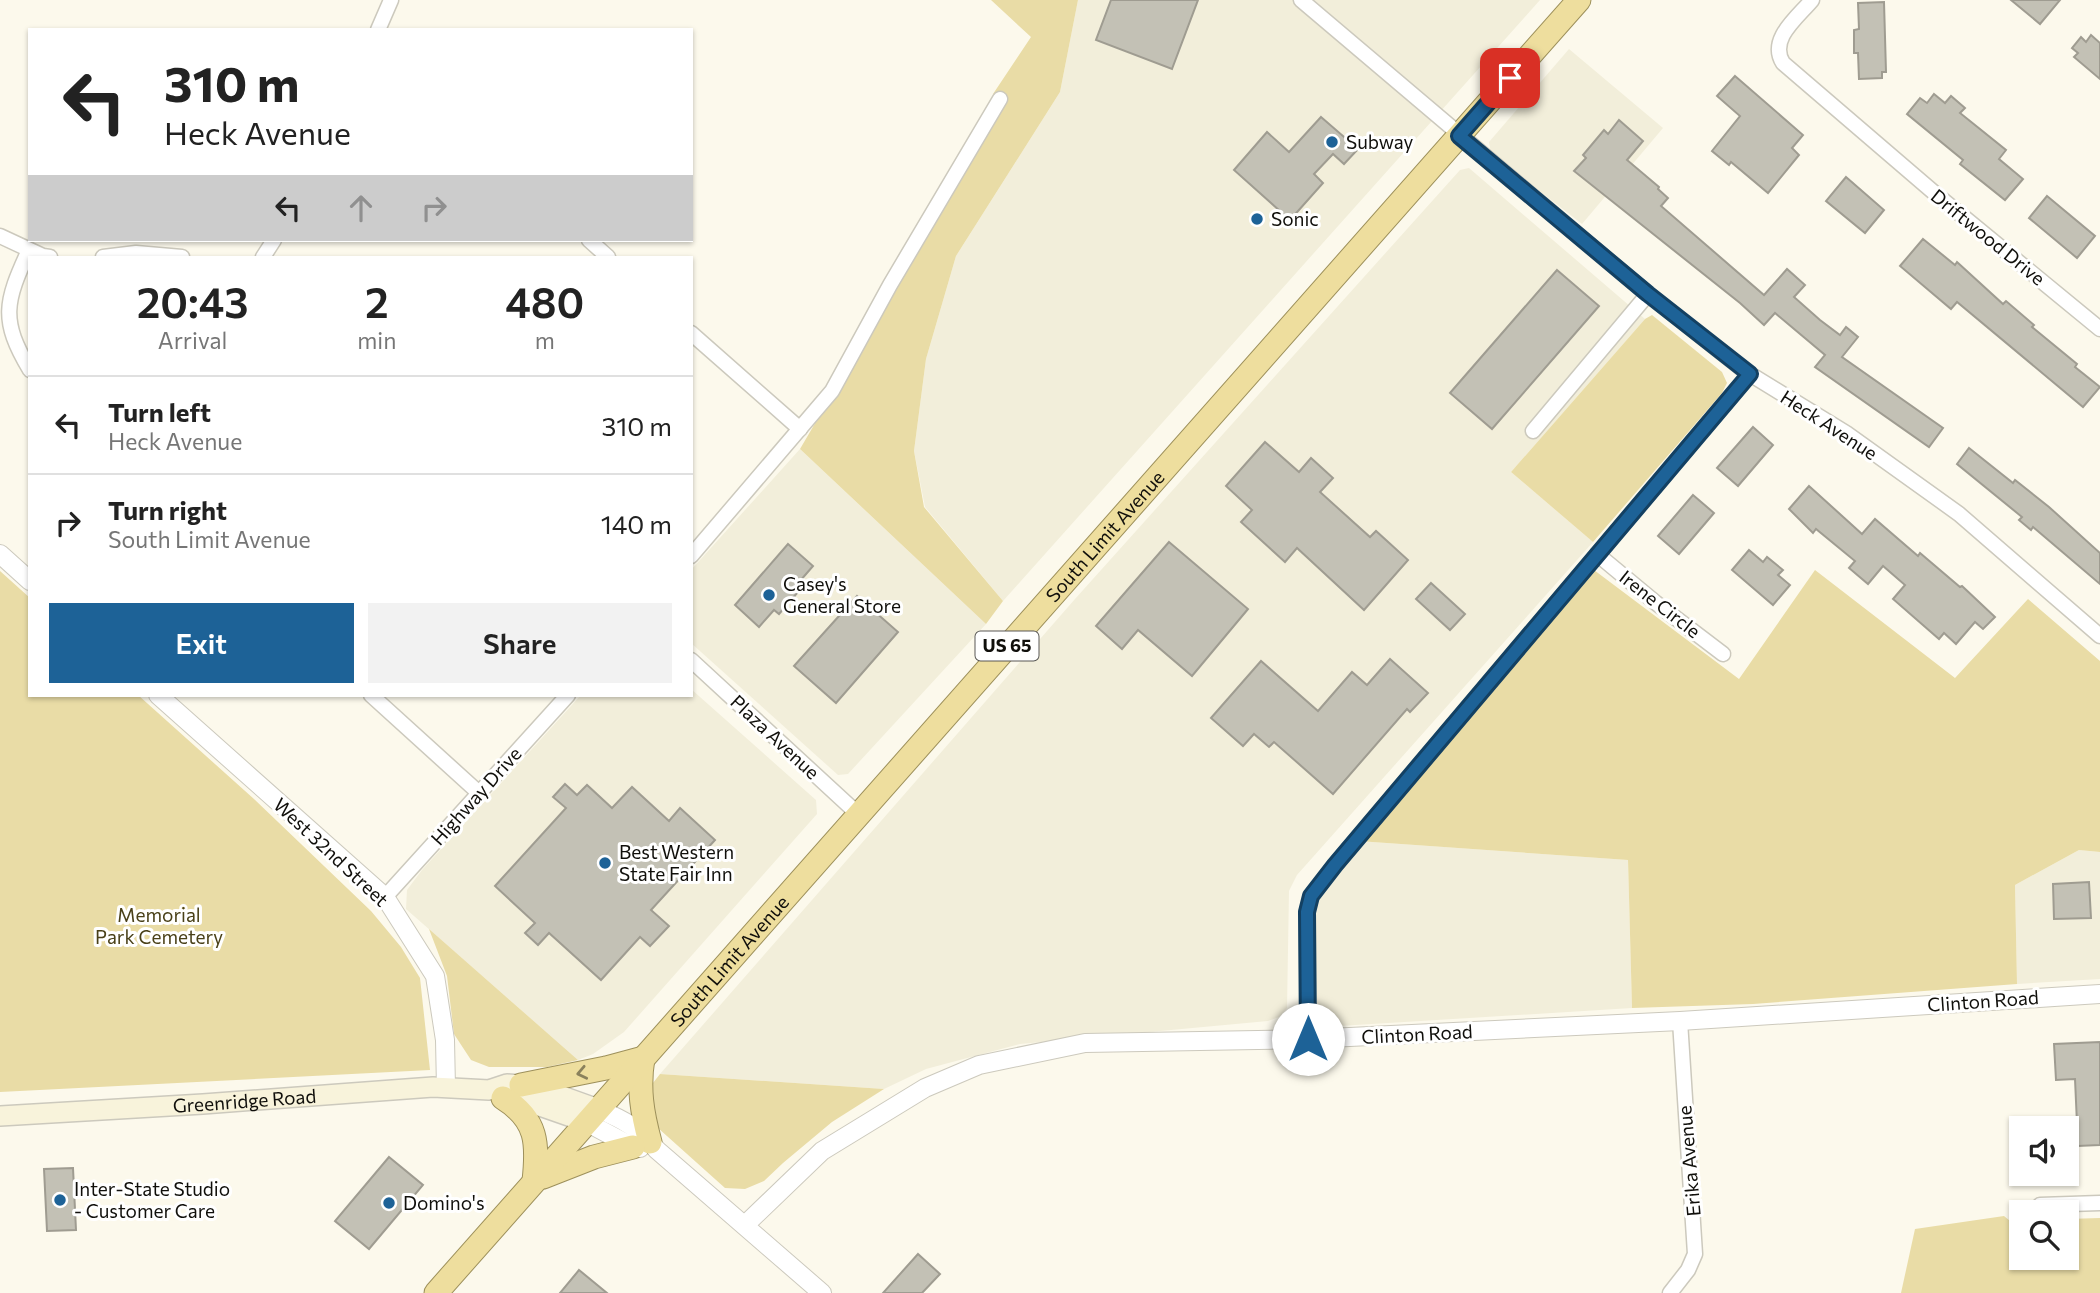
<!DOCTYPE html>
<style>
body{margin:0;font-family:Commissioner,sans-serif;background:#f2f2f2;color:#222;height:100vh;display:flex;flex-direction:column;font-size:26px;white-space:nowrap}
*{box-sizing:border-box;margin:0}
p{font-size:23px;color:#767676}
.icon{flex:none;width:38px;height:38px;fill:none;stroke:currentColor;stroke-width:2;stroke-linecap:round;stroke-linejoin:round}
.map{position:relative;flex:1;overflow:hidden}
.panel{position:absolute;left:28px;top:256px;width:665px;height:441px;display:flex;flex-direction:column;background:#fff;border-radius:0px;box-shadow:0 2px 5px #0004}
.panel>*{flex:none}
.top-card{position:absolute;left:28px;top:28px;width:665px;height:214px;border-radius:0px;box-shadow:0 2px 5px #0004;background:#fff;color:#222;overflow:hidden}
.controls{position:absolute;left:2009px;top:1116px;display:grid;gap:14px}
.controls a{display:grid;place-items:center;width:70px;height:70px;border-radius:0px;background:#fff;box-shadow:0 2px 5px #0004;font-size:35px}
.pin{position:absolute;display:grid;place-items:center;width:60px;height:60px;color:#fff;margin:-30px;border-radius:14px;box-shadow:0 4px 10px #0006}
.me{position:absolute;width:77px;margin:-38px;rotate:0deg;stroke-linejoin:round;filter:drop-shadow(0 0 5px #0008)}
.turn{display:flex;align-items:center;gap:24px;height:147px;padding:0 21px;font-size:32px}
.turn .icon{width:91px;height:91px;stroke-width:2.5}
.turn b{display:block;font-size:49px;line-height:60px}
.lanes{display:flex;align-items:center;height:66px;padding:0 21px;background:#0003;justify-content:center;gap:35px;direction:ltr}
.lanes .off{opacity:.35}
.eta{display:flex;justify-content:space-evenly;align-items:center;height:119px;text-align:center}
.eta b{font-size:42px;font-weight:600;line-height:49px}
.action{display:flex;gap:14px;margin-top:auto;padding:14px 21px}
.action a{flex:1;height:80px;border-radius:0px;background:#1d6297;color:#fff;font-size:28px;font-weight:600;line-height:80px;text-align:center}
.action a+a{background:#f2f2f2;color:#222}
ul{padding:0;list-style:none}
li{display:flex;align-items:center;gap:21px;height:98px;padding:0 21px;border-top:2px solid #e0e0e0}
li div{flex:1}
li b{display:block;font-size:26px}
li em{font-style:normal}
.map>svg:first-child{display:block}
.built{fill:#f2eeda}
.green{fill:#e9dca6}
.building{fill:#c3c1b5;stroke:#9f9c91;stroke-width:2}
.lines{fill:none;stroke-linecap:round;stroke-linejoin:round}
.minor-casing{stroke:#ccc9bd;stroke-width:17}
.tertiary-casing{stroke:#ccc9bd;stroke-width:20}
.secondary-casing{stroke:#ccc9bd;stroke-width:22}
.trunk-casing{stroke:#9d905b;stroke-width:25}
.minor{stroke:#fff;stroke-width:14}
.tertiary{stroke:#fff;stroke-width:18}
.secondary{stroke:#f8f3db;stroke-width:19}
.trunk{stroke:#eede9e;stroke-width:23}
.oneway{stroke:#8a815c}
.route-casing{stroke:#134062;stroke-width:18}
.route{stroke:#1d6297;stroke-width:12}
.poi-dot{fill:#1d6297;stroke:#fff;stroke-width:2.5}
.labels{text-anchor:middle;stroke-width:6;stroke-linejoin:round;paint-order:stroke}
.shield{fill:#fff;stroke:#585754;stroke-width:2}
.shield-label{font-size:18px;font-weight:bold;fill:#100f0b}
.poi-label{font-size:19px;fill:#100f0b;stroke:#fff;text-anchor:start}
.street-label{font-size:19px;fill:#100f0b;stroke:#fff}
.park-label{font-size:19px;fill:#494018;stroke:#fff}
</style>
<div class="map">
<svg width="2100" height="1293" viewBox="0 0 2100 1293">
<rect width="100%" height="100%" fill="#fcf9ec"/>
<g class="built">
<polygon points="1078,0 1540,0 1003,601 925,507 914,451 926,359 956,256 1060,92"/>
<polygon points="1569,49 1663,128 1582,224 1491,153 1489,142"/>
<polygon points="1469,168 1645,319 1511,472 1593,542 1297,875 1289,891 1287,1008 1279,1017 1268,1021 1020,1044 926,1069 884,1089 660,1074 1075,599 1460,170"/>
<polygon points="800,449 986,624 848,774 838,775 691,643 691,570"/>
<polygon points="691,689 816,800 817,814 624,1032 593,1054 578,1060 406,909 407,890 422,870 581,695 691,695"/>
<polygon points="1358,841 1628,860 1632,1008 1323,1027 1313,1016 1310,900"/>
<polygon points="2079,850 2100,852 2100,979 2017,984 2015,885"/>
</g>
<g class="green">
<polygon points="991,0 1078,0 1060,92 956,256 926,359 914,451 924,507 1003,601 986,624 800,449 1002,104 993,94 1031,37"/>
<polygon points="1652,315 1722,372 1727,383 1722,393 1593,542 1511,472 1645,319"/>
<polygon points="1594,570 1739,679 1815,570 1955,678 2028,599 2100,661 2100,852 2079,850 2015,885 2017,984 1753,1004 1632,1008 1628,860 1358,841"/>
<polygon points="0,571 30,598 30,695 138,695 254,799 371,911 401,947 420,978 430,1070 0,1092"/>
<polygon points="429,929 578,1060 547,1067 489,1067 471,1060 454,1034 447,976"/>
<polygon points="660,1074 884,1089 832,1122 783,1163 764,1181 745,1189 725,1188 658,1128 649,1088"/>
<polygon points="2004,1216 2021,1230 2021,1258 2067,1258 2067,1219 2100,1218 2100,1293 1901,1293 1915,1229"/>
</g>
<g class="building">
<polygon points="1111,0 1198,0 1172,69 1096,40"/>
<polygon points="2011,0 2060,0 2040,24"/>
<polygon points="1884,2 1886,72 1882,72 1882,78 1859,79 1858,53 1854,53 1854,30 1859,29 1858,3"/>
<polygon points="2091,35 2100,43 2100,79 2074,57 2078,53 2072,48 2081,37 2086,42"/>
<polygon points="1735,76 1803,135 1792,148 1799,155 1768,193 1731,162 1729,165 1712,151 1740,116 1717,96"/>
<polygon points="1934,94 1945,103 1951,96 1965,108 1960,113 2006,150 1999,159 2023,179 2005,200 1960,164 1963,160 1907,114 1920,98 1927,103"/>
<polygon points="1321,117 1358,149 1344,164 1333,154 1314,174 1323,183 1290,220 1234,170 1267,132 1289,152"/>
<polygon points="1619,120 1643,141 1627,160 1659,187 1658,189 1668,198 1661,206 1764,295 1787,269 1805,285 1794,297 1820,320 1840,335 1846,327 1858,337 1842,357 1943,428 1929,447 1815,367 1825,355 1775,313 1764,325 1740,303 1574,171 1586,158 1583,155 1604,130 1608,134"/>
<polygon points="1846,177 1884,210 1865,233 1826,201"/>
<polygon points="2047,196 2095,236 2077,258 2029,218"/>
<polygon points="1923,239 1955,265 1957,262 2003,304 2006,301 2034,325 2032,327 2077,364 2075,367 2100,387 2083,407 1957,302 1951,309 1900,266"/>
<polygon points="1557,270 1599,306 1492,429 1450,393"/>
<polygon points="1753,427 1773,445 1738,486 1717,468"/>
<polygon points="1265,442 1299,472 1311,458 1333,478 1320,492 1370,537 1376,531 1408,560 1364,610 1297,548 1285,562 1241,522 1252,510 1226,486"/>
<polygon points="1969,448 2013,483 2015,480 2049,507 2100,553 2100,584 2033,527 2031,530 2019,520 2022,517 1957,464"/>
<polygon points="1809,486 1862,534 1875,519 1918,556 1920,553 1960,587 1962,586 1995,617 1983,629 1975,622 1956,644 1944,633 1939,639 1893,599 1905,585 1883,566 1868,584 1849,568 1855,561 1816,529 1813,533 1789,509"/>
<polygon points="1693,495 1714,513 1679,554 1658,536"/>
<polygon points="1169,542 1248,609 1192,676 1138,630 1122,649 1096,626"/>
<polygon points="788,544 813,566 800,581 804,585 779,614 774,610 759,627 735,605"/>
<polygon points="1749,550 1763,562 1767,557 1783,570 1778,575 1790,585 1773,605 1732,570"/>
<polygon points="1431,583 1465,614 1450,630 1416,599"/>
<polygon points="857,596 898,632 836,703 794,666"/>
<polygon points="1390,659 1428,693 1410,712 1407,709 1333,794 1274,742 1269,747 1254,734 1243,746 1211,718 1261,661 1318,711 1352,672 1367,685"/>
<polygon points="565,784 577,795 587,785 612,808 632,787 669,821 680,808 715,840 651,910 669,926 650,946 640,937 601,980 549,933 538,945 525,933 535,923 495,886 566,808 553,797"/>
<polygon points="2089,882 2091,918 2054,919 2053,884"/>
<polygon points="2100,1042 2100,1145 2078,1146 2075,1079 2056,1080 2054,1044"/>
<polygon points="389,1157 423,1185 369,1249 335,1221"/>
<polygon points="73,1168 76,1230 47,1231 44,1169"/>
<polygon points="918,1254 940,1274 922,1293 883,1293"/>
<polygon points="579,1270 607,1293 560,1293"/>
</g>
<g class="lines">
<defs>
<g id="minor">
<polyline points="1301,0 1648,294 1745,371 1846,433 1959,514 2100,636"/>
<path d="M1812 0C1798 17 1768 39 1783 63L1938 196 2100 329"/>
<polyline points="378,30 391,0"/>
<polyline points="0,236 43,256 50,257"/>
<polyline points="589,240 608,257"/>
<path d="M29 250C5 302 0 320 30 370"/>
<polyline points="103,257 136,253 182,257"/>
<polyline points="263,257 274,240"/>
<polyline points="691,333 800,429"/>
<polyline points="1533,431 1648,294"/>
<polyline points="1597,554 1656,603 1723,654"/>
<polyline points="691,556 832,391 890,285 1000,99"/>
<polyline points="691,660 858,814"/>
<polyline points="371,695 479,793"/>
<polyline points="385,897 568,695"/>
<polyline points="1308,1039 1307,912 1311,896 1335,865 1750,374"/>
<polyline points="2040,1205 2100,1203"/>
<polyline points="1670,1293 1688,1270 1695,1254 1680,1021"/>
</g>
<g id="tertiary">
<polyline points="0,554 30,581"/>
<polyline points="158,695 385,897 435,976 445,1040 446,1088"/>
<path d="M598 1109C624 1120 639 1128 657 1150L822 1293"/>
<polyline points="586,1122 633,1147 640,1148"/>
<polyline points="745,1225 822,1151 925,1088 979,1065 1085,1043 1308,1039 1680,1021 2100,994"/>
</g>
<g id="secondary">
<polyline points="502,1098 543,1107 586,1122"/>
<path id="s1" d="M0 1116 203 1104 433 1087 489 1090 507 1084 521 1085 559 1095 598 1109"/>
</g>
<g id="trunk">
<path d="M521 1085 606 1068 643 1058C638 1088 642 1113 650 1142"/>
<path d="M503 1098C538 1120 538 1144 534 1181"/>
<polyline points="543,1177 594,1157 633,1147"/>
<path id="s2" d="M436 1293 1579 0"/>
</g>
</defs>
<use href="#minor" class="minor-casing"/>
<use href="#tertiary" class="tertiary-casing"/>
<use href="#secondary" class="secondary-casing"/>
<use href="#trunk" class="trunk-casing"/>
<use href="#minor" class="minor"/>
<use href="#tertiary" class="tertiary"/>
<use href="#secondary" class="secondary"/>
<use href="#trunk" class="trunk"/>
</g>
<defs><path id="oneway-chevron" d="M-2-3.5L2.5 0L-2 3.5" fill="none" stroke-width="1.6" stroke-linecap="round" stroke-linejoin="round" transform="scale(1.75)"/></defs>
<use class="oneway" href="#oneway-chevron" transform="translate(582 1073) rotate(168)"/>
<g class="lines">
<defs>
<polyline id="route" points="1308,1039 1307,912 1311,896 1335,865 1750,374 1648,294 1459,136 1510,78"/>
</defs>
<use href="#route" class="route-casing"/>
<use href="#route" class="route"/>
</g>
<g class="poi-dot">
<circle cx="1332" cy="142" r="7"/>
<circle cx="1257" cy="219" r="7"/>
<circle cx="769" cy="595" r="7"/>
<circle cx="605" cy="863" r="7"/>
<circle cx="60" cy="1200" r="7"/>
<circle cx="389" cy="1203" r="7"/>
</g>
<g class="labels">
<rect class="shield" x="975.5" y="631.5" width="63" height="29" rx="5"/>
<g class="shield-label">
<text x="1007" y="652">US 65</text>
</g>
<g class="poi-label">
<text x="1346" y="149">Subway</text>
<text x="1271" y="226">Sonic</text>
<text x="783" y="591">Casey's<tspan x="783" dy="22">General Store</tspan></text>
<text x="619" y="859">Best Western<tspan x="619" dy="22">State Fair Inn</tspan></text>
<text x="74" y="1196">Inter-State Studio<tspan x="74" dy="22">- Customer Care</tspan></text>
<text x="403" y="1210">Domino's</text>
</g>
<g class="street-label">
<text transform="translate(1988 237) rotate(39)" y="7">Driftwood Drive</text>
<text transform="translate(1829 425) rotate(33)" y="7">Heck Avenue</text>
<text dy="7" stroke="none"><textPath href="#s2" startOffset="1010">South Limit Avenue</textPath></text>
<text transform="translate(1660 604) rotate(38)" y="7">Irene Circle</text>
<text transform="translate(775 737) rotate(43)" y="7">Plaza Avenue</text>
<text transform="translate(476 796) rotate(-48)" y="7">Highway Drive</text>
<text transform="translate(331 852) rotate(43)" y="7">West 32nd Street</text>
<text dy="7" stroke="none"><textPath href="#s2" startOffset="443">South Limit Avenue</textPath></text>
<text transform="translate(1983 1001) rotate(-4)" y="7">Clinton Road</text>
<text transform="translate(1417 1034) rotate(-3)" y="7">Clinton Road</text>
<text dy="7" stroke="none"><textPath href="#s1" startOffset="245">Greenridge Road</textPath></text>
<text transform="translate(1689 1161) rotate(-95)" y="7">Erika Avenue</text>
</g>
<g class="park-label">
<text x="159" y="922">Memorial<tspan x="159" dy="22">Park Cemetery</tspan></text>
</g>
</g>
</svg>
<div class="controls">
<a><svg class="icon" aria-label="sound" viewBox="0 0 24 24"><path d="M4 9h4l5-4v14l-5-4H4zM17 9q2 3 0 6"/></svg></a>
<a><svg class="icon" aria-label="search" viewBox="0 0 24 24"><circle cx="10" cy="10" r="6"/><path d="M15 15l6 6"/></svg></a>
</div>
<div class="pin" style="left:1510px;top:78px;background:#d93025"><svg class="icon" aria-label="arrive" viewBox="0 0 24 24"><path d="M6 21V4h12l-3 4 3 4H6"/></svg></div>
<svg class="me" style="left:1308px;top:1039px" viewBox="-20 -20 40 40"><circle r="19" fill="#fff"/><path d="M0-13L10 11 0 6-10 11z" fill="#1d6297"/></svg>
<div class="top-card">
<div class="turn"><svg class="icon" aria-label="left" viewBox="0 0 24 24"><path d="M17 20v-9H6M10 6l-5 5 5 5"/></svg><div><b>310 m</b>Heck Avenue</div></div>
<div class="lanes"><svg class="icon" aria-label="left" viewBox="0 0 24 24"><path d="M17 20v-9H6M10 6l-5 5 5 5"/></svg><svg class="icon off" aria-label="ahead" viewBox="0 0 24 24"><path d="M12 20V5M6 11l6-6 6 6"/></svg><svg class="icon off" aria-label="right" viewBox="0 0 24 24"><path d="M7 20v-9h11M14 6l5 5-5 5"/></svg></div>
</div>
<section class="panel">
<div class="eta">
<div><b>20:43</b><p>Arrival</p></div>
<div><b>2</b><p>min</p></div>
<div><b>480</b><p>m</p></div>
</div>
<ul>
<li><svg class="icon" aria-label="left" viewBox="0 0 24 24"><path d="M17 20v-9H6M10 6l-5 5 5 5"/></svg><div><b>Turn left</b><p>Heck Avenue</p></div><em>310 m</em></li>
<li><svg class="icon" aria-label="right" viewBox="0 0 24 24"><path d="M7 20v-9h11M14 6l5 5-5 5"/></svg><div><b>Turn right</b><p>South Limit Avenue</p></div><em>140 m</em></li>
</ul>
<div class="action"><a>Exit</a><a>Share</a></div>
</section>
</div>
